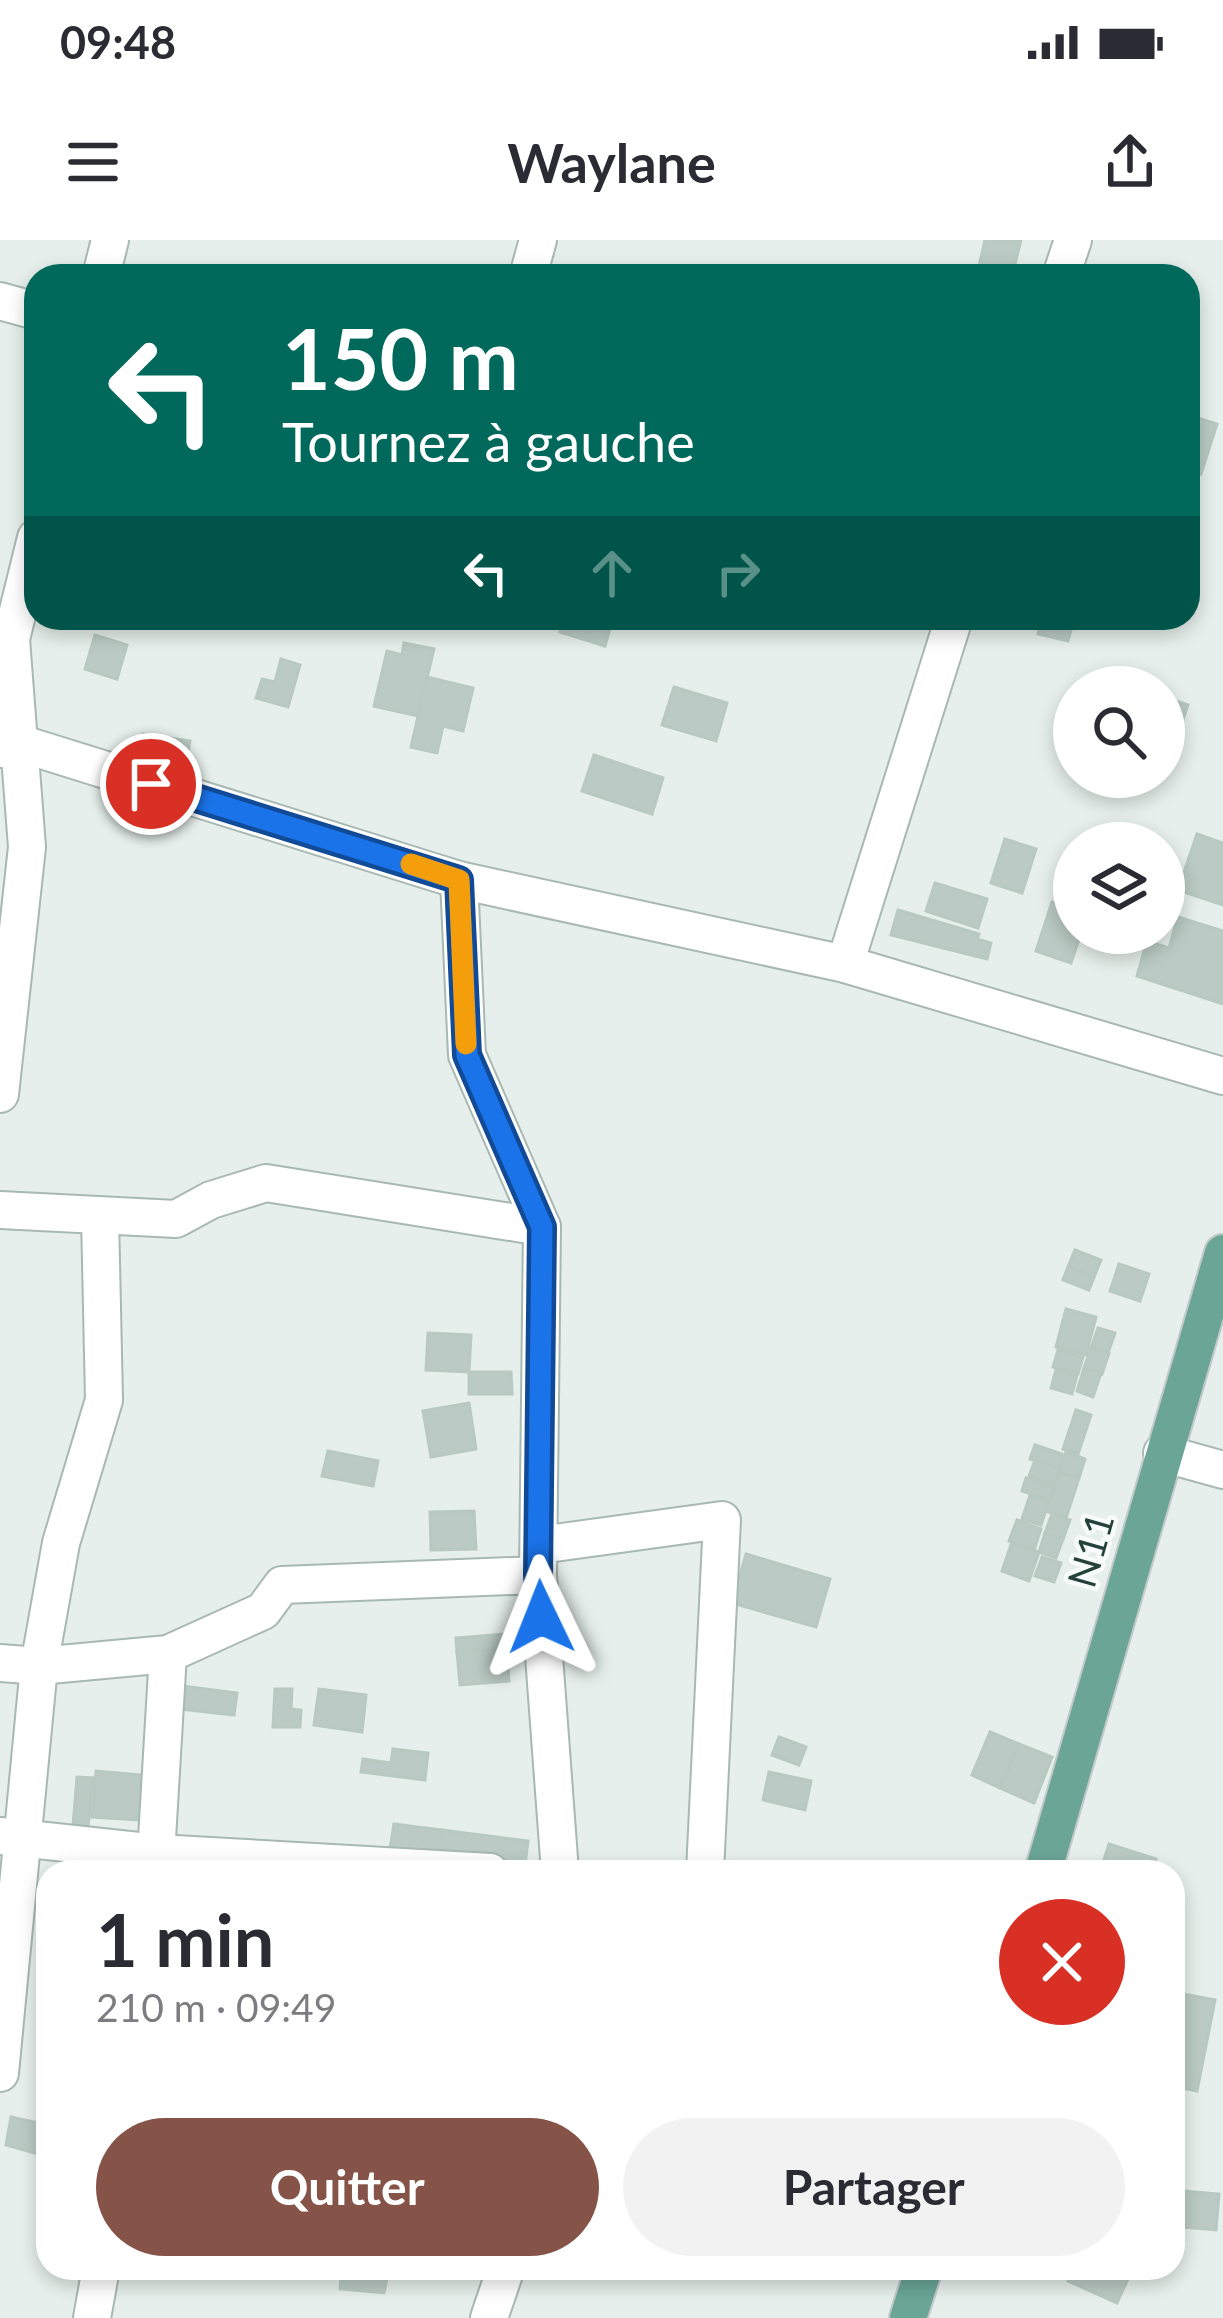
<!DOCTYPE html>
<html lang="fr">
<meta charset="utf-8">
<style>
body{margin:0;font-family:Lato,sans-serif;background:#f2f2f3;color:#2b2b33;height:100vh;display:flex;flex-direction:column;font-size:45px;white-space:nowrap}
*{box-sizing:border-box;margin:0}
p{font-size:39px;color:#7c7c81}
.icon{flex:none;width:66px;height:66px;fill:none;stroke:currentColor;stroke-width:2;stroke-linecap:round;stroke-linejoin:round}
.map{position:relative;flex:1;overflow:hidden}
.sheet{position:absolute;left:36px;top:1620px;width:1149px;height:420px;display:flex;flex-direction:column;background:#fff;border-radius:36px;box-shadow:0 6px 18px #0003}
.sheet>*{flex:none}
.banner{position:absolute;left:24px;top:24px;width:1176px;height:366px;border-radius:36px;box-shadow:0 6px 18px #0003;background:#00695c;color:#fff;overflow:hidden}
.controls{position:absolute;left:1053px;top:426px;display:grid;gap:24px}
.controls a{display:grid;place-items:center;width:132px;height:132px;border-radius:50%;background:#fff;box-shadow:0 6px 18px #0003;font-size:60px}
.pin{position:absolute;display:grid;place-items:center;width:102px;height:102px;color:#fff;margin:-51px;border:6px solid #fff;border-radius:50%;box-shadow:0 3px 12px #0007}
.me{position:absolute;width:132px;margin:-66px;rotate:358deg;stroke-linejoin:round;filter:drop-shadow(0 0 9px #0008)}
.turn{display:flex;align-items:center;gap:42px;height:252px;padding:0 60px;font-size:54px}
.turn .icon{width:156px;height:156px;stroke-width:2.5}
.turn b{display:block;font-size:84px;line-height:102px}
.lanes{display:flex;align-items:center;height:114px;padding:0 60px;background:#0003;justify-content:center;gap:60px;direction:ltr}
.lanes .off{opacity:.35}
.round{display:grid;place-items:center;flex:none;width:126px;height:126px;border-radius:63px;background:#f2f2f3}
.overview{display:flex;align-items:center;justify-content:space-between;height:204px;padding:0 60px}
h1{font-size:72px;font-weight:700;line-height:90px}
.cta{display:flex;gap:24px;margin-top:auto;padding:24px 60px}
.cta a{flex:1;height:138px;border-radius:72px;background:#855347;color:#fff;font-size:48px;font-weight:700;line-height:138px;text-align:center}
.cta a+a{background:#f2f2f3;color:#2b2b33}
.status{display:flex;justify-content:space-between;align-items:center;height:84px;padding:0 60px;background:#fff;direction:ltr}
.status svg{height:33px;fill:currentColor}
header{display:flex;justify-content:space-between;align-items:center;height:156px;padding:0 60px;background:#fff;font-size:54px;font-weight:700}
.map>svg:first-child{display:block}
.building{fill:#bbcac4;stroke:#b8c9c2;stroke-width:3}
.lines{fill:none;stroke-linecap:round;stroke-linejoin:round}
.minor-casing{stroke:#a8b8b2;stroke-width:40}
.tertiary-casing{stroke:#a8b8b2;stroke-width:40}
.primary-casing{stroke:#c2cac8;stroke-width:40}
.minor{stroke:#fff;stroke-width:36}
.tertiary{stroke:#fff;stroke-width:36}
.primary{stroke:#6aa596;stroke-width:36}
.route-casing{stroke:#114b97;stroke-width:30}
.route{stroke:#1a73e8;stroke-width:21}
.slow{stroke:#f59e0b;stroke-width:21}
.labels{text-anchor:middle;stroke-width:9;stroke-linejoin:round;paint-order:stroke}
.street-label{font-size:39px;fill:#24423a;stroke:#f7fbf9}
</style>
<div class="status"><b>09:48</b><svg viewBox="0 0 49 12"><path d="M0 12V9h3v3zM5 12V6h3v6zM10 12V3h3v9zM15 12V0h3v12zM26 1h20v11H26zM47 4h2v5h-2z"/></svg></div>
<header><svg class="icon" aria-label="menu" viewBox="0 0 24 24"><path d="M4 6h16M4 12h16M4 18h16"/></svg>Waylane<svg class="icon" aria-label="share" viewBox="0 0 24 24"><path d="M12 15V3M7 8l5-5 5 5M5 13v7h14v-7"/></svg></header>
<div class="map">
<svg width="1223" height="2078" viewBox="0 0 1223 2078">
<rect width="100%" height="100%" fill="#e6efeb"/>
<g class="building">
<polygon points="985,0 1021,0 1012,36 977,35"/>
<polygon points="1188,175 1217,184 1201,234 1188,230"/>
<polygon points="564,378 613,378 605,406 560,392"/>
<polygon points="1042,378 1074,379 1068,401 1038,394"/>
<polygon points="95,395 127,405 117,439 85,429"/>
<polygon points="404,403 434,409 418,476 374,466 387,411 402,415"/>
<polygon points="281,419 300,425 288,467 256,458 262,439 275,442"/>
<polygon points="427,437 473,448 463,491 443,486 437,513 411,507"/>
<polygon points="674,447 727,463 716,501 662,485"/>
<polygon points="1164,457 1188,465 1175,503 1164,499"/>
<polygon points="143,494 190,501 185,528 167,525 168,518 140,514"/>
<polygon points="594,515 663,538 652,574 582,551"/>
<polygon points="1197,594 1223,603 1223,665 1178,650"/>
<polygon points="1005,599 1036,609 1022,653 991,643"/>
<polygon points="935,643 987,659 978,688 926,671"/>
<polygon points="1052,662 1074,670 1074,693 1081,693 1071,723 1036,711"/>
<polygon points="898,670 979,694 977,699 991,703 987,719 891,695"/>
<polygon points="1178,677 1223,691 1223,764 1137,736 1147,701 1169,708"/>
<polygon points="1075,1010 1101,1020 1094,1037 1068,1027"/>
<polygon points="1119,1024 1149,1034 1140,1061 1110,1051"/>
<polygon points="1068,1027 1094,1037 1089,1050 1063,1040"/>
<polygon points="1066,1069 1096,1077 1086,1115 1056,1107"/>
<polygon points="1098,1088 1115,1093 1108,1113 1091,1108"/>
<polygon points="428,1093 471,1095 469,1132 426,1130"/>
<polygon points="1091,1108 1109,1113 1102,1134 1084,1128"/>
<polygon points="1058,1110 1083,1117 1078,1134 1053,1127"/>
<polygon points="1084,1128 1101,1133 1093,1157 1077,1151"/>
<polygon points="1056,1130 1077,1135 1072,1154 1051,1148"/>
<polygon points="469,1132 511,1132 512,1154 469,1154"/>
<polygon points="469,1163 476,1209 431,1217 423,1171"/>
<polygon points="1076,1170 1091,1175 1078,1214 1063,1209"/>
<polygon points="1035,1205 1062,1214 1058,1228 1030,1219"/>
<polygon points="328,1211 378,1221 373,1246 322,1236"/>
<polygon points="1066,1212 1085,1219 1079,1238 1059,1232"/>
<polygon points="1035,1220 1060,1228 1055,1245 1029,1236"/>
<polygon points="1059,1232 1079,1238 1066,1278 1046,1271"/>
<polygon points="1026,1238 1054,1247 1050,1260 1022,1251"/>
<polygon points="1030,1255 1049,1261 1041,1285 1022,1279"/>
<polygon points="474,1271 476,1309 431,1310 430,1272"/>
<polygon points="1052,1274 1070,1280 1063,1299 1045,1293"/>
<polygon points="1017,1280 1041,1289 1034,1310 1009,1301"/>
<polygon points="1045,1293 1063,1299 1056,1318 1039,1312"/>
<polygon points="1012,1302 1039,1312 1029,1341 1002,1331"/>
<polygon points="746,1314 830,1339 816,1387 732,1363"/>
<polygon points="1042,1317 1061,1323 1054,1342 1035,1336"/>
<polygon points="503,1394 505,1408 457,1412 456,1398"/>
<polygon points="507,1408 509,1441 460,1445 457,1412"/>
<polygon points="182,1446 237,1453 234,1475 180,1469"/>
<polygon points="275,1449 292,1449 291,1469 301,1470 300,1487 273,1487"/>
<polygon points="319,1449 366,1455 362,1492 314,1485"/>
<polygon points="990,1492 1019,1504 1000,1548 972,1535"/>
<polygon points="779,1497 806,1507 799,1525 772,1515"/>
<polygon points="1019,1504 1052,1517 1034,1563 1000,1548"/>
<polygon points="393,1509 428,1513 425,1540 361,1532 363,1519 391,1523"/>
<polygon points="96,1531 142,1535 138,1580 92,1577"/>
<polygon points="769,1532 811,1541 805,1570 763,1560"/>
<polygon points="77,1537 93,1538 88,1587 73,1586"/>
<polygon points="394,1584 442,1590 438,1622 389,1615"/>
<polygon points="442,1590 528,1601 524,1632 438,1622"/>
<polygon points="1109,1604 1156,1619 1152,1632 1100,1632"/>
<polygon points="1173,1752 1215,1760 1197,1851 1173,1846"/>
<polygon points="11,1877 48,1885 38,1914 6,1905"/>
<polygon points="1184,1951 1219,1954 1216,1990 1181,1987"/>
<polygon points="342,2028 389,2028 384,2053 340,2049"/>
<polygon points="1074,2028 1133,2028 1117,2063 1068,2041"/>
</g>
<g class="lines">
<defs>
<g id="minor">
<polyline points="528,36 538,0"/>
<polyline points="1061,36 1073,0"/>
<polyline points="0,61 36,71"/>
<polyline points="459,640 467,815 542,987 538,1335 560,1632"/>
<polyline points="845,724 954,378"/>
<polyline points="0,970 176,979 211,960 266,943 542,987"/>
<polyline points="1162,1213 1223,1230"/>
<polyline points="540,1305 722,1280 705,1632"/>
<polyline points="0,1423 39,1426 168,1414 263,1371 282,1345 538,1335"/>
<polyline points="0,1596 157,1613 490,1632"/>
<polyline points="155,1632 168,1414"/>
<polyline points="0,1833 39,1426 61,1303 104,1160 100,976"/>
<polyline points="92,2078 101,2028"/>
<polyline points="489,2078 506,2028"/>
</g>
<g id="tertiary">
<polyline points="101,36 110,0"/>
<polyline points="0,509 19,503 459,640 845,724 1223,836"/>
<polyline points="0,854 27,607 11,399 36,298"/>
</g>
<g id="primary">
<polyline points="1043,1632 1223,1013"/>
<polyline points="908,2078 924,2028"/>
</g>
</defs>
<use href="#minor" class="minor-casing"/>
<use href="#tertiary" class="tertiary-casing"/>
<use href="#primary" class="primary-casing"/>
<use href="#minor" class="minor"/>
<use href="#tertiary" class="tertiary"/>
<use href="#primary" class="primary"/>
</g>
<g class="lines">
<defs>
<polyline id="route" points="151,544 459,640 467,815 542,987 538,1335 541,1377"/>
</defs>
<use href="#route" class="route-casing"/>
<use href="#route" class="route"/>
<polyline class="slow" points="411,624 459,640 466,804"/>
</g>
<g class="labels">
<g class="street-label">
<text transform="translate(1091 1310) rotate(-74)" y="14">N11</text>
</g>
</g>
</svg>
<div class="controls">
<a><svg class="icon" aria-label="search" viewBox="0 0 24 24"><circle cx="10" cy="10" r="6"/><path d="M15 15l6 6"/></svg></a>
<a><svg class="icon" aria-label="layers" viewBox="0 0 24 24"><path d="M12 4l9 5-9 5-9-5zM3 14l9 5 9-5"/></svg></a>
</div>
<div class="pin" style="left:151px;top:544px;background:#d93025"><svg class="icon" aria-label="arrive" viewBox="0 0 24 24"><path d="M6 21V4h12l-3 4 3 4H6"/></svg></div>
<svg class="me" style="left:541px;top:1377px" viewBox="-20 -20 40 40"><path d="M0-17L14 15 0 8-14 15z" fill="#1a73e8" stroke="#fff" stroke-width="4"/></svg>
<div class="banner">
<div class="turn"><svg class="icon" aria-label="left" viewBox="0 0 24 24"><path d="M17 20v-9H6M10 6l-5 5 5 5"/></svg><div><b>150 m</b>Tournez à gauche</div></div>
<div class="lanes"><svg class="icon" aria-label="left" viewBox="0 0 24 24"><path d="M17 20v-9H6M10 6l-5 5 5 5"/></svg><svg class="icon off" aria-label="ahead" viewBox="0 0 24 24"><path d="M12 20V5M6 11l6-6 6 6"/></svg><svg class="icon off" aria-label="right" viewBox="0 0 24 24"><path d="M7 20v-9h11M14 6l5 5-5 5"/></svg></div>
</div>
<section class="sheet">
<div class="overview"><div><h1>1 min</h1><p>210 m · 09:49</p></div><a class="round" style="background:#d93025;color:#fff"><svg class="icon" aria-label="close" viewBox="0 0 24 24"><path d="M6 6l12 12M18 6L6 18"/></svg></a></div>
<div class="cta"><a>Quitter</a><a>Partager</a></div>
</section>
</div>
